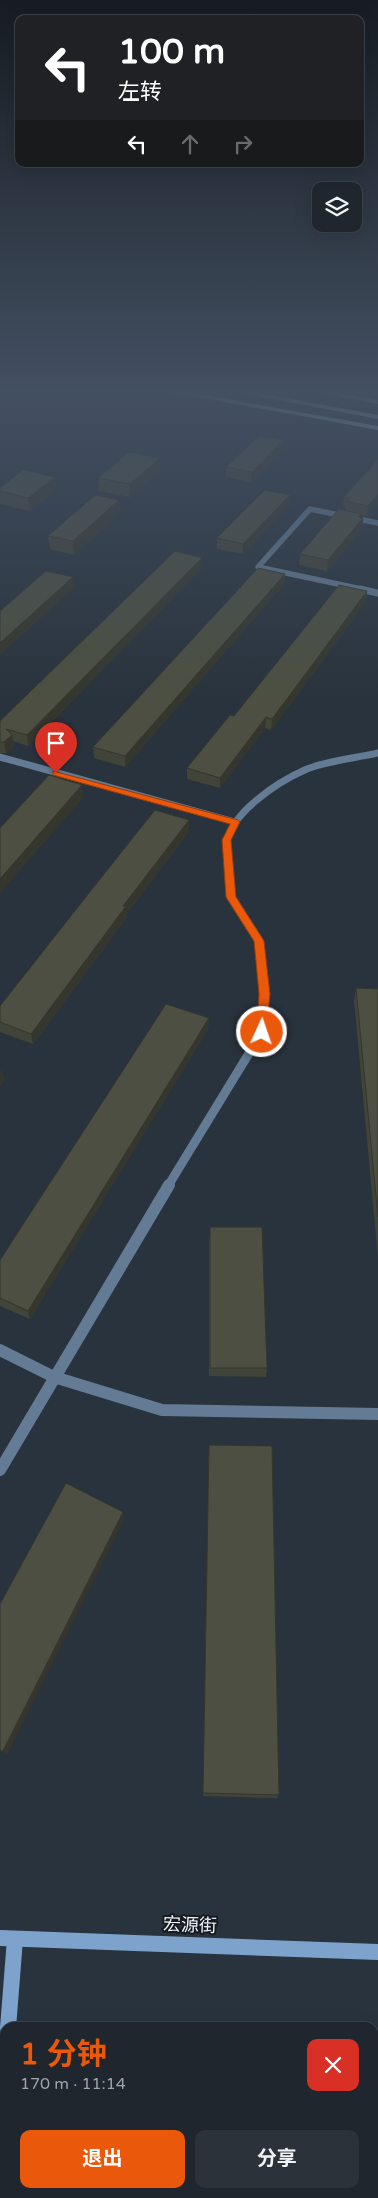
<!DOCTYPE html>
<html lang="zh">
<meta charset="utf-8">
<style>
body{margin:0;font-family:"Varela Round","Noto Sans SC",sans-serif;background:#2c323a;color:#f1f3f6;height:100vh;display:flex;flex-direction:column;font-size:19px;white-space:nowrap}
*{box-sizing:border-box;margin:0}
p{font-size:16px;color:#a1a5aa}
.icon{flex:none;width:28px;height:28px;fill:none;stroke:currentColor;stroke-width:2;stroke-linecap:round;stroke-linejoin:round}
.map{position:relative;flex:1;overflow:hidden}
.side{position:absolute;left:0px;top:2022px;width:379px;height:176px;display:flex;flex-direction:column;background:#1f262e;border-radius:15px 15px 0 0;box-shadow:0 5px 20px #0002,0 0 0 1px #3c434a}
.side>*{flex:none}
.hud{position:absolute;left:15px;top:15px;width:349px;height:152px;border-radius:10px;box-shadow:0 5px 20px #0002,0 0 0 1px #3c434a;background:#202124;color:#fff;overflow:hidden}
.tools{position:absolute;left:312px;top:182px;display:grid;gap:10px}
.tools a{display:grid;place-items:center;width:50px;height:50px;border-radius:10px;background:#1f262e;box-shadow:0 5px 20px #0002,0 0 0 1px #3c434a;font-size:25px}
.pin{position:absolute;display:grid;place-items:center;width:42px;height:42px;color:#fff;margin:-51px -21px;border-radius:50% 50% 50% 0;rotate:-45deg;box-shadow:0 0 5px #0007}
.pin .icon{rotate:45deg}
.me{position:absolute;width:55px;margin:-28px;rotate:3deg;stroke-linejoin:round;filter:drop-shadow(0 0 4px #0008)}
.turn{display:flex;align-items:center;gap:18px;height:105px;padding:0 20px;font-size:22px}
.turn .icon{width:65px;height:65px;stroke-width:2.5}
.turn b{display:block;font-size:35px;line-height:42px}
.lanes{display:flex;align-items:center;height:48px;padding:0 20px;background:#0003;justify-content:center;gap:25px;direction:ltr}
.lanes .off{opacity:.35}
.round{display:grid;place-items:center;flex:none;width:52px;height:52px;border-radius:10px;background:#2c323a}
.head{display:flex;align-items:center;justify-content:space-between;height:85px;padding:0 20px}
h1{font-size:30px;font-weight:700;line-height:38px;color:#ea580c}
.primary-button{display:flex;gap:10px;margin-top:auto;padding:10px 20px}
.primary-button a{flex:1;height:58px;border-radius:10px;background:#ea580c;color:#fff;font-size:20px;font-weight:700;line-height:58px;text-align:center}
.primary-button a+a{background:#2c323a;color:#f1f3f6}
.map>svg:first-child{display:block}
.lines{fill:none;stroke-linecap:round;stroke-linejoin:round}
.minor-far3{stroke:#637b94;stroke-width:5.5}
.minor-far2{stroke:#637b94;stroke-width:7}
.minor-far1{stroke:#637b94;stroke-width:9}
.minor{stroke:#637b94;stroke-width:12}
.secondary{stroke:#7da3cd;stroke-width:16}
.trunk{fill:#abd0f7;fill-rule:evenodd}
.wall{fill:#414438}
.shaded-wall{fill:#35372e}
.building{fill:#4c4f41;stroke:#35372e}
.route{fill:#ea580c;stroke:#983908}
.labels{text-anchor:middle;stroke-width:4;stroke-linejoin:round;paint-order:stroke}
.near-street-label{font-size:18px;fill:#eef4fb;stroke:#161a1f}
</style>
<div class="map">
<svg width="378" height="2198" viewBox="0 0 378 2198">
<rect width="100%" height="100%" fill="#29333d"/>
<g class="lines">
<polyline class="minor-far3" points="366,590 258,567 310,509 378,523"/>
<g class="minor-far2">
<polyline points="360,589 378,593"/>
<polyline points="0,757 235,822"/>
<path d="M227 849C224 816 279 781 307 769 327 761 356 758 378 753"/>
</g>
<polyline class="minor-far1" points="168,1186 262,1032 264,994 259,941 231,897 227,848"/>
<g class="minor">
<polyline points="0,1350 54,1377 162,1410 378,1414"/>
<polyline points="0,1470 169,1185"/>
</g>
<g class="secondary">
<polyline points="0,1938 378,1952"/>
<polyline points="8,2028 15,1939"/>
<polyline points="0,2047 5,2047"/>
<polyline points="374,2063 378,2063"/>
<polyline points="0,2114 5,2061"/>
</g>
<g class="trunk">
<polygon points="165,391 181,391 378,426 378,430"/>
<polygon points="232,391 247,391 378,415 378,419"/>
<polygon points="313,391 329,391 378,400 378,404"/>
</g>
</g>
<g class="wall">
<polygon points="283,450 251,482 226,477 226,467"/>
<polygon points="160,458 160,471 130,497 99,491 98,478"/>
<polygon points="378,459 367,516 361,515 361,517 363,518 362,528 327,571 299,565 300,554 345,511 345,507 343,507 344,497"/>
<polygon points="55,477 56,489 30,511 0,504 0,488"/>
<polygon points="290,495 289,505 243,554 217,549 217,538"/>
<polygon points="119,500 120,513 74,555 50,549 48,536"/>
<polygon points="202,568 28,746 13,741 14,746 6,753 0,753 0,721"/>
<polygon points="285,574 284,584 125,767 94,758 93,747"/>
<polygon points="366,602 271,730 265,728 220,788 187,779 187,768 234,716"/>
<polygon points="189,831 127,913 127,917 33,1044 0,1032 0,1006"/>
<polygon points="356,988 378,989 378,1258 354,1000"/>
<polygon points="209,1018 208,1029 30,1319 0,1306 0,1260"/>
<polygon points="209,1236 267,1368 266,1377 209,1376"/>
<polygon points="209,1445 279,1795 277,1798 203,1796"/>
</g>
<g class="shaded-wall">
<polygon points="283,440 283,450 251,482 252,472"/>
<polygon points="160,458 160,471 130,497 130,484"/>
<polygon points="55,477 56,489 30,511 28,498"/>
<polygon points="378,494 378,502 367,516 368,506"/>
<polygon points="290,495 289,505 243,554 243,544"/>
<polygon points="119,500 120,513 74,555 73,541"/>
<polygon points="361,514 360,522 363,518 362,528 327,571 328,560"/>
<polygon points="202,558 202,568 28,746 27,735"/>
<polygon points="285,574 284,584 125,767 125,756"/>
<polygon points="73,577 74,588 0,655 0,643"/>
<polygon points="367,591 366,602 271,730 272,719"/>
<polygon points="266,717 265,728 220,788 220,778"/>
<polygon points="12,735 14,746 6,753 4,742"/>
<polygon points="82,785 84,797 0,893 0,879"/>
<polygon points="189,820 189,831 127,913 127,917 33,1044 31,1034 123,906"/>
<polygon points="209,1018 208,1029 30,1319 28,1311"/>
<polygon points="2,1069 5,1081 0,1087 0,1072"/>
<polygon points="123,1512 124,1520 7,1755 3,1751"/>
</g>
<g class="building">
<polygon points="259,436 283,440 252,472 226,467"/>
<polygon points="129,452 160,458 130,484 98,478"/>
<polygon points="378,459 378,494 368,506 346,501 349,498 344,497"/>
<polygon points="23,470 55,477 28,498 0,491 0,488"/>
<polygon points="265,490 290,495 243,544 217,538"/>
<polygon points="95,495 119,500 73,541 48,536"/>
<polygon points="339,509 361,514 359,517 363,518 328,560 300,554"/>
<polygon points="175,551 202,558 27,735 6,729 12,735 4,742 0,742 0,721"/>
<polygon points="258,568 285,574 125,756 93,747"/>
<polygon points="46,571 73,577 0,643 0,611"/>
<polygon points="339,585 367,591 272,719 266,717 220,778 187,768 230,715 234,716"/>
<polygon points="49,775 82,785 0,879 0,828"/>
<polygon points="155,810 189,820 123,906 126,906 31,1034 0,1022 0,1006 104,874"/>
<polygon points="356,988 378,989 378,1217"/>
<polygon points="166,1004 209,1018 28,1311 0,1298 0,1260"/>
<polygon points="210,1227 262,1227 267,1368 210,1368"/>
<polygon points="209,1445 272,1446 279,1795 203,1793"/>
<polygon points="66,1483 123,1512 3,1751 0,1750 0,1604"/>
</g>
<linearGradient id="sky" x2="0" y2="1"><stop stop-color="#171c22"/><stop offset="0.56" stop-color="#435062"/><stop offset="1" stop-color="#435062" stop-opacity="0"/></linearGradient>
<rect width="378" height="699" fill="url(#sky)"/>
<polygon class="route" points="53,771 238,820 240,822 231,840 236,897 264,941 270,994 266,1034 262,1036 257,1032 259,994 254,941 226,897 222,840 230,824 53,775"/>
<g class="labels">
<g class="near-street-label">
<text transform="translate(190 1925) rotate(2)" y="6">宏源街</text>
</g>
</g>
</svg>
<div class="tools">
<a><svg class="icon" aria-label="layers" viewBox="0 0 24 24"><path d="M12 4l9 5-9 5-9-5zM3 14l9 5 9-5"/></svg></a>
</div>
<div class="pin" style="left:56px;top:773px;background:#d93025"><svg class="icon" aria-label="arrive" viewBox="0 0 24 24"><path d="M6 21V4h12l-3 4 3 4H6"/></svg></div>
<svg class="me" style="left:262px;top:1032px" viewBox="-20 -20 40 40"><circle r="17" fill="#ea580c" stroke="#fff" stroke-width="3"/><path d="M0-11L8 9 0 5-8 9z" fill="#fff"/></svg>
<div class="hud">
<div class="turn"><svg class="icon" aria-label="left" viewBox="0 0 24 24"><path d="M17 20v-9H6M10 6l-5 5 5 5"/></svg><div><b>100 m</b>左转</div></div>
<div class="lanes"><svg class="icon" aria-label="left" viewBox="0 0 24 24"><path d="M17 20v-9H6M10 6l-5 5 5 5"/></svg><svg class="icon off" aria-label="ahead" viewBox="0 0 24 24"><path d="M12 20V5M6 11l6-6 6 6"/></svg><svg class="icon off" aria-label="right" viewBox="0 0 24 24"><path d="M7 20v-9h11M14 6l5 5-5 5"/></svg></div>
</div>
<section class="side">
<div class="head"><div><h1>1 分钟</h1><p>170 m · 11:14</p></div><a class="round" style="background:#d93025;color:#fff"><svg class="icon" aria-label="close" viewBox="0 0 24 24"><path d="M6 6l12 12M18 6L6 18"/></svg></a></div>
<div class="primary-button"><a>退出</a><a>分享</a></div>
</section>
</div>
